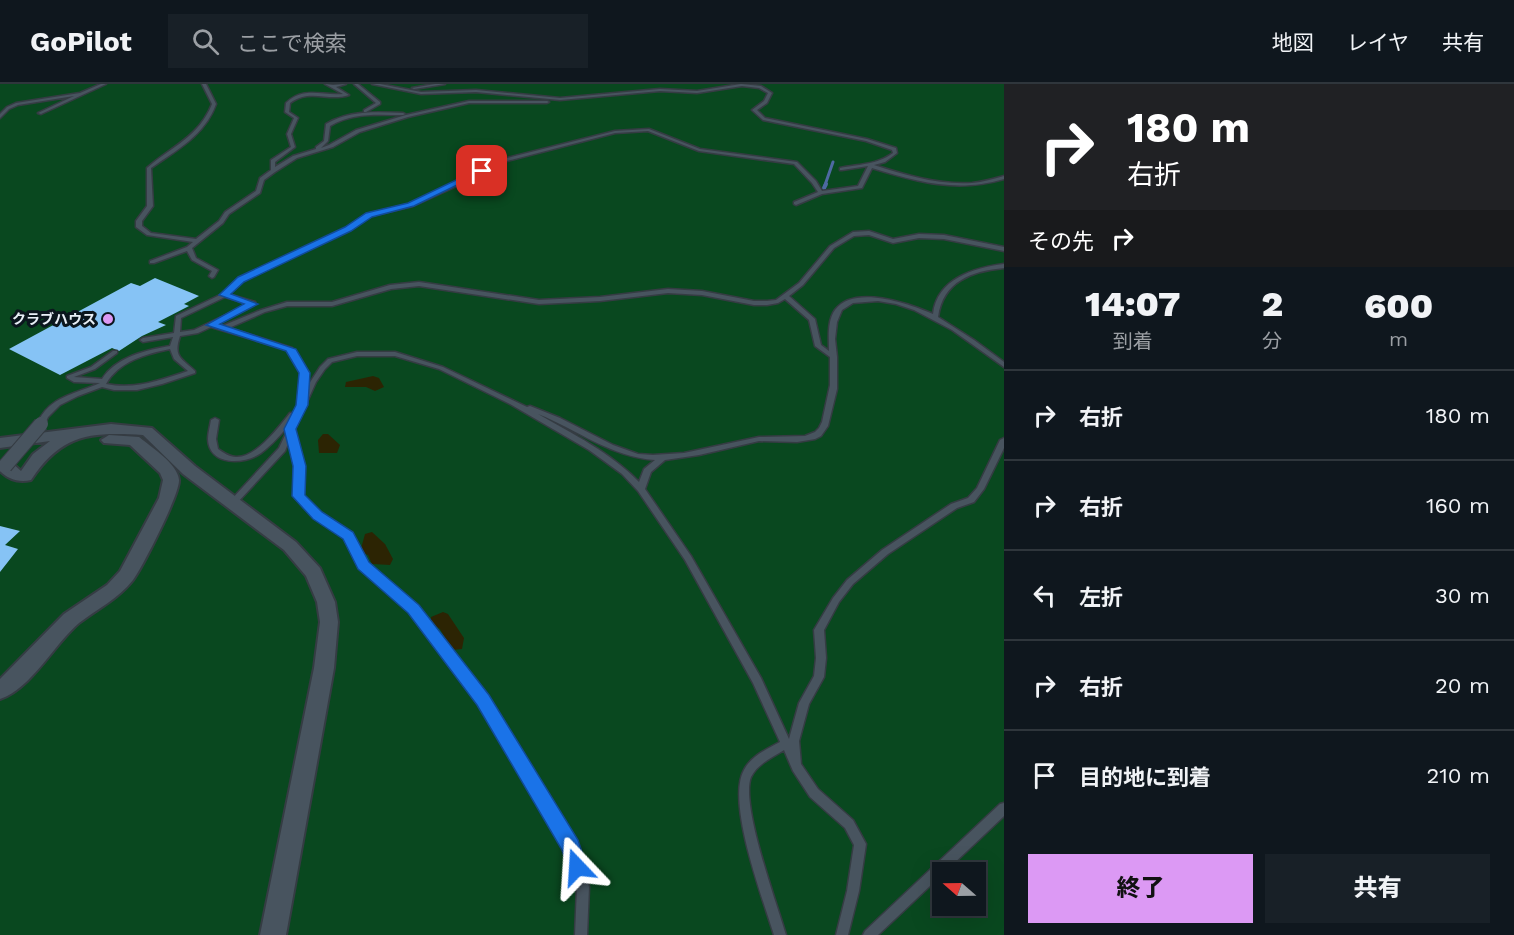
<!DOCTYPE html>
<html lang="ja">
<meta charset="utf-8">
<style>
body{margin:0;font-family:"Work Sans","Noto Sans JP",sans-serif;background:#182027;color:#f1f3f6;height:100vh;display:flex;flex-direction:column;font-size:22px;white-space:nowrap}
*{box-sizing:border-box;margin:0}
p{font-size:20px;color:#9b9fa4}
.icon{flex:none;width:33px;height:33px;fill:none;stroke:currentColor;stroke-width:2;stroke-linecap:round;stroke-linejoin:round}
.map{position:relative;flex:1;overflow:hidden}
.panel{display:flex;flex-direction:column;background:#0f171e;width:510px}
.panel>*{flex:none}
.banner{background:#202124;color:#fff;overflow:hidden}
.needle{width:39px;rotate:290deg}
.buttons{position:absolute;left:932px;top:778px;display:grid;gap:12px}
.buttons a{display:grid;place-items:center;width:54px;height:54px;border-radius:0px;background:#0f171e;box-shadow:0 6px 24px #0002,0 0 0 2px #2f363c;font-size:30px}
.pin{position:absolute;display:grid;place-items:center;width:51px;height:51px;color:#fff;margin:-26px;border-radius:12px;box-shadow:0 3px 9px #0006}
.me{position:absolute;width:66px;margin:-33px;rotate:340deg;stroke-linejoin:round;filter:drop-shadow(0 0 4px #0008)}
.turn{display:flex;align-items:center;gap:21px;height:126px;padding:0 24px;font-size:27px}
.turn .icon{width:78px;height:78px;stroke-width:2.5}
.turn b{display:block;font-size:42px;line-height:51px}
.then{display:flex;align-items:center;height:57px;padding:0 24px;background:#0003;gap:12px;font-size:22px}
.eta{display:flex;justify-content:space-evenly;align-items:center;height:102px;text-align:center}
.eta b{font-size:36px;font-weight:800;line-height:42px}
.primary-button{display:flex;gap:12px;margin-top:auto;padding:12px 24px}
.primary-button a{flex:1;height:69px;border-radius:0px;background:#dc99f4;color:#111;font-size:24px;font-weight:800;line-height:69px;text-align:center}
.primary-button a+a{background:#182027;color:#f1f3f6}
ul{padding:0;list-style:none}
li{display:flex;align-items:center;gap:18px;height:90px;padding:0 24px;border-top:2px solid #2f363c}
li div{flex:1}
li b{display:block;font-size:22px}
li em{font-style:normal}
header{display:flex;align-items:center;gap:36px;box-sizing:border-box;height:84px;padding:0 30px;background:#0f171e;border-bottom:2px solid #2f363c}
header strong{font-size:28px}
nav{display:flex;gap:33px;margin-inline-start:auto;font-size:21px}
.search{width:420px;height:54px;background:#182027;display:flex;align-items:center;gap:15px;box-sizing:border-box;padding:0 21px;border-radius:0px;color:#9b9fa4;font-size:22px}
main{display:flex;flex:1;min-height:0}
.map>svg:first-child{display:block}
.green{fill:#09481f;fill-rule:evenodd}
.sand{fill:#2c2403}
.lines{fill:none;stroke-linecap:round;stroke-linejoin:round}
.stream-far1{stroke:#4e69a1;stroke-width:3}
.stream{stroke:#4e69a1;stroke-width:4}
.building{fill:#86c3f5}
.lane-casing{stroke:#353c43;stroke-width:3}
.street-casing{stroke:#353c43;stroke-width:4}
.lane{fill:#48545f;fill-rule:evenodd}
.street{fill:#48545f;fill-rule:evenodd}
.street-bridge-casing{stroke:#353c43;stroke-width:16;stroke-linecap:butt}
.street-bridge{stroke:#48545f;stroke-width:14}
.route{fill:#1a73e8;stroke:#114b97;stroke-width:1.5}
.poi-dot{fill:#dc99f4;stroke:#0b161e;stroke-width:2}
.labels{text-anchor:middle;stroke-width:6;stroke-linejoin:round;paint-order:stroke}
.far-poi-label{font-size:14px;font-weight:bold;fill:#e8eff6;stroke:#0b161e;text-anchor:end}
</style>
<header>
<strong>GoPilot</strong>
<div class="search"><svg class="icon" aria-label="search" viewBox="0 0 24 24"><circle cx="10" cy="10" r="6"/><path d="M15 15l6 6"/></svg>ここで検索</div>
<nav><a>地図</a><a>レイヤ</a><a>共有</a></nav>
</header>
<main>
<div class="map">
<svg width="1004" height="851" viewBox="0 0 1004 851">
<rect width="100%" height="100%" fill="#141f28"/>
<path class="green" d="M0 0H1004V851H0ZM942 789H975V822H942Z"/>
<g class="sand">
<polygon points="373,292 379,294 384,303 375,307 366,303 345,303 346,298"/>
<polygon points="323,350 328,350 340,361 337,369 319,369 318,356"/>
<polygon points="372,448 385,460 393,475 390,481 372,480 368,471 360,468 365,450"/>
<polygon points="443,528 448,530 464,554 462,565 452,566 440,545 431,539 431,533"/>
</g>
<g class="lines">
<polyline class="stream-far1" points="825,101 833,78"/>
<polyline class="stream" points="824,104 826,100"/>
</g>
<g class="building">
<polygon points="155,194 199,212 184,220 189,222 158,238 166,241 142,252 119,267 112,264 60,291 9,265 131,199 140,202"/>
<polygon points="0,442 20,447 5,461 18,465 0,488"/>
</g>
<g class="lines">
<defs>
<g id="lane">
<polygon points="101,0 106,0 41,30 38,29 74,12 18,21 9,25 0,34 0,30 7,23 16,19 80,9"/>
<path d="M202 0H206L216 20C205 51 177 66 151 84L153 122 142 137V142L151 149 196 155 219 137 225 128 256 107 260 94 271 86V76L291 63 287 50 294 34 285 28 286 19C304 2 321 12 343 10L325 0 333 1 346 0 336 3 349 11C328 18 310 4 290 19L289 28 298 34 291 50 295 63 275 78V83L293 72 316 65V63L324 57 326 40C350 26 376 28 403 29L405 30 403 31C378 31 353 28 330 42L328 57 321 64 329 61 356 46 406 31 469 17H547L549 18 547 19H469L408 33 360 48 333 63 297 74 275 88 264 96 260 109 229 130 223 139 192 164 196 174 218 186 214 193 212 194 209 192 212 187 192 176 187 167 154 179H150V177L187 163 193 158 147 151 136 143V137L147 122V84C171 63 199 53 212 20Z"/>
<polygon points="354,0 358,0 380,18 380,20 366,28 364,28 364,26 376,19"/>
<path d="M372 0H380L421 8 476 6 560 14 660 5 697 7 741 0 761 2 772 9 767 19 757 26 765 34 867 55 896 64 897 69 885 78 874 81C905 91 938 101 972 99 983 98 993 95 1004 92V95C957 109 918 98 872 84L862 104 822 110 796 121 794 120V118L818 108 812 99 794 80 699 67 648 47 615 49 495 80 472 95 413 122 371 132 350 146 243 196 228 210 255 218 256 220 216 241 222 242 261 226 287 218H332L390 201 419 198 539 216 600 213 668 205 702 207 754 217H767L776 216 799 199 830 162 853 148 869 147 893 155 919 150 944 151 1004 163V167L944 155 919 154 893 159 869 151 854 152 834 164 803 201 789 212 815 235 821 261 829 267C829 254 827 237 835 226 854 200 910 220 933 230 937 195 973 184 1004 180V184C972 187 943 197 938 233L974 256 1004 278V283L952 246 914 226 896 220 878 217 853 219 842 226 837 238 835 255 837 273V305L828 342 821 352 815 355 797 358 759 357 699 371 665 376 651 388 645 405 691 472 761 594 789 655 799 619 814 592 816 574 814 546 833 514 847 496 882 466 951 420 968 414 977 404 1000 356 1004 354V364L984 405 974 418 957 424 888 470 853 500 839 518 824 546 826 574 824 593 809 620 799 657 801 680 818 705 853 736 866 760 859 807 848 851H836L847 807 854 761 845 744 810 713 793 687 784 666C773 673 757 680 751 693 740 720 777 820 786 851H774C763 815 726 718 744 686 751 672 767 665 780 658L753 599 685 476 638 407 622 390 589 366 510 320 439 285 395 272H357L332 278 325 285 316 298 294 347 304 382 302 411 321 429 351 450 367 479 417 522 487 613 577 762 589 803 587 851H575L577 803 566 764 479 619 411 528 361 483 345 454 315 433 295 414 294 412 296 382 289 357 285 367 237 419 234 420 230 417 279 364 287 347 286 345 291 339C282 349 272 361 261 369 244 381 209 382 208 355 208 349 210 342 211 336L215 334 219 336 216 355 218 365C224 369 229 373 236 373 256 374 278 344 290 329H295L302 315 299 313 302 289 288 266 211 243 198 249 180 252C173 273 181 274 195 287V289L162 300 137 306H114L102 303 78 312 60 321 48 333 44 342H41L37 340C49 312 76 310 100 299L74 298 67 294V292L91 283 113 267H117V269L95 285 74 293 102 295C116 273 146 266 170 262L173 253 143 258 140 256 143 254 174 249 176 232 222 210 239 194 346 144 367 130 409 120 468 93 491 78 615 47 649 45 700 65 797 78 816 97 822 107 858 102 868 82 842 86H840V84C859 80 877 81 893 69L892 66 866 57 763 36 752 26 764 17 768 9 759 4 742 2 697 9 660 7 560 16 476 8 421 10ZM419 202 539 220 600 217 668 209 702 211 754 221H767L778 219 785 215 809 236 815 262 830 273V301L822 338 819 344 815 348 805 352 759 353 684 369 653 371 638 370 613 361 560 334 530 322 527 323 443 283 395 268H357L328 275 320 283 307 303 308 289 292 264 229 244 265 228 287 222H332L391 205ZM225 213 249 220 194 246 180 248 181 234ZM170 265 174 275 188 287C161 296 135 306 106 300 119 277 146 270 170 265ZM538 330C578 346 611 373 655 376L644 385 639 398C611 369 573 350 538 330Z"/>
<polygon points="435,0 445,0 414,5 412,4"/>
<polygon points="1004,719 1004,732 878,851 863,851 865,847 1000,720"/>
</g>
<g id="street">
<path d="M111 340 152 344 195 382 296 458 320 484 335 518 338 538 334 584 286 851H260L314 584 320 538 317 518 306 492 284 466 183 390 143 351C91 348 62 349 31 396 19 399 8 395 0 387V377L11 378 21 387 33 370 50 357 0 364V354Z"/>
<path d="M109 351 139 353C151 363 178 380 179 396 180 410 142 484 133 496 118 515 97 525 79 539 54 560 31 605 0 615V595L64 530 107 501 120 487 159 414 163 396 160 389 130 361 104 359 101 356Z"/>
</g>
</defs>
<use href="#lane" class="lane-casing"/>
<use href="#street" class="street-casing"/>
<use href="#lane" class="lane"/>
<use href="#street" class="street"/>
<defs>
<polyline id="street-bridge" points="5,382 41,340"/>
</defs>
<use href="#street-bridge" class="street-bridge-casing"/>
<use href="#street-bridge" class="street-bridge"/>
</g>
<polygon class="route" points="479,85 486,87 414,122 372,133 351,147 244,198 231,210 258,220 220,240 296,265 310,289 308,321 296,345 306,382 305,411 322,428 353,448 369,478 419,521 489,611 578,756 587,783 584,790 577,792 570,790 562,766 477,621 408,529 358,485 343,455 313,435 292,412 293,382 284,345 296,321 299,289 286,267 206,241 244,220 219,211 238,193 345,143 366,129 408,119"/>
<circle class="poi-dot" cx="108" cy="235" r="6"/>
<g class="labels">
<g class="far-poi-label">
<text x="96" y="240">クラブハウス</text>
</g>
</g>
</svg>
<div class="buttons">
<a><svg class="needle" viewBox="-14 -14 28 28"><path d="M0-13l5 13h-10z" fill="#e53935"/><path d="M0 13l5-13h-10z" fill="#9b9fa4"/></svg></a>
</div>
<div class="pin" style="left:482px;top:87px;background:#d93025"><svg class="icon" aria-label="arrive" viewBox="0 0 24 24"><path d="M6 21V4h12l-3 4 3 4H6"/></svg></div>
<svg class="me" style="left:577px;top:783px" viewBox="-20 -20 40 40"><path d="M0-17L14 15 0 8-14 15z" fill="#1a73e8" stroke="#fff" stroke-width="4"/></svg>
</div>
<section class="panel">
<div class="banner">
<div class="turn"><svg class="icon" aria-label="right" viewBox="0 0 24 24"><path d="M7 20v-9h11M14 6l5 5-5 5"/></svg><div><b>180 m</b>右折</div></div>
<div class="then">その先<svg class="icon" aria-label="right" viewBox="0 0 24 24"><path d="M7 20v-9h11M14 6l5 5-5 5"/></svg></div>
</div>
<div class="eta">
<div><b>14:07</b><p>到着</p></div>
<div><b>2</b><p>分</p></div>
<div><b>600</b><p>m</p></div>
</div>
<ul>
<li><svg class="icon" aria-label="right" viewBox="0 0 24 24"><path d="M7 20v-9h11M14 6l5 5-5 5"/></svg><div><b>右折</b></div><em>180 m</em></li>
<li><svg class="icon" aria-label="right" viewBox="0 0 24 24"><path d="M7 20v-9h11M14 6l5 5-5 5"/></svg><div><b>右折</b></div><em>160 m</em></li>
<li><svg class="icon" aria-label="left" viewBox="0 0 24 24"><path d="M17 20v-9H6M10 6l-5 5 5 5"/></svg><div><b>左折</b></div><em>30 m</em></li>
<li><svg class="icon" aria-label="right" viewBox="0 0 24 24"><path d="M7 20v-9h11M14 6l5 5-5 5"/></svg><div><b>右折</b></div><em>20 m</em></li>
<li><svg class="icon" aria-label="arrive" viewBox="0 0 24 24"><path d="M6 21V4h12l-3 4 3 4H6"/></svg><div><b>目的地に到着</b></div><em>210 m</em></li>
</ul>
<div class="primary-button"><a>終了</a><a>共有</a></div>
</section>
</main>
